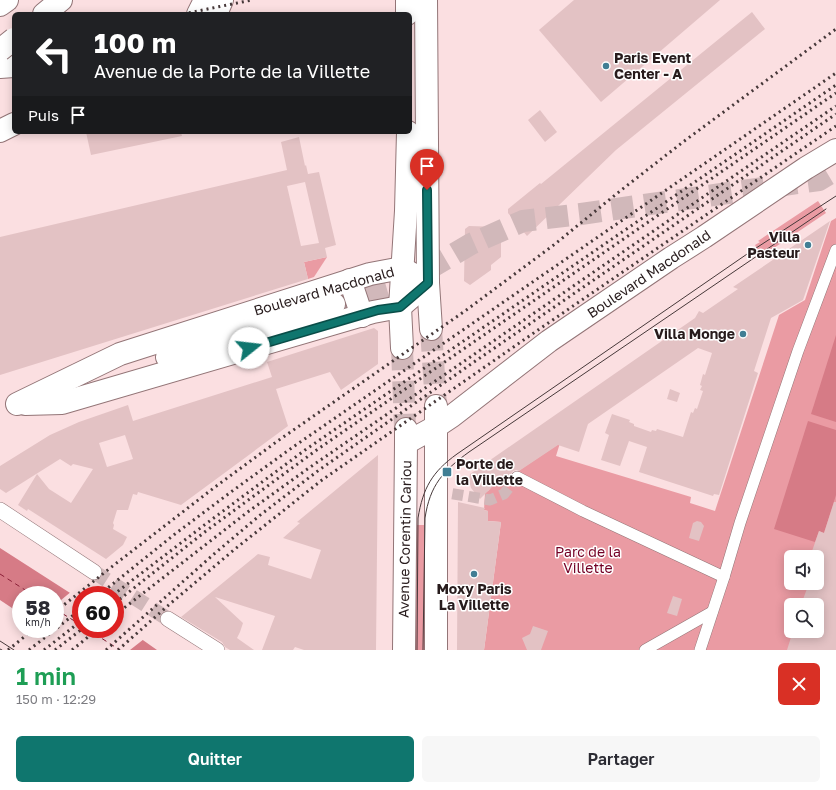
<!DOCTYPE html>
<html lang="fr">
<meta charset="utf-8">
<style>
body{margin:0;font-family:"Golos Text",sans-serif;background:#f7f7f7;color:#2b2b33;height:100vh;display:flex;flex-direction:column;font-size:15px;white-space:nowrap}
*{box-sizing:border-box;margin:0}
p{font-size:13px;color:#7c7c81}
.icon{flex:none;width:22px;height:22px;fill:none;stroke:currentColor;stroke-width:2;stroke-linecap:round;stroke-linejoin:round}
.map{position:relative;height:650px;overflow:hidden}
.side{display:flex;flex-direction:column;background:#fff;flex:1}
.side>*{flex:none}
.hud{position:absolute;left:12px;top:12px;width:400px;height:122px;border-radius:6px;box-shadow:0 2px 10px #0003;background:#202124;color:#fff;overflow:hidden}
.fabs{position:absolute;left:784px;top:550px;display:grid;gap:8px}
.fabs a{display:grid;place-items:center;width:40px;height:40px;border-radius:6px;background:#fff;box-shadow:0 2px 10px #0003;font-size:20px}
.speed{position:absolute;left:12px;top:586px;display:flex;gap:8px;font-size:20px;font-weight:700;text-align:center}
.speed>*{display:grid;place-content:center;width:52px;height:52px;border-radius:50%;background:#fff;box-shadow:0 2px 10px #0003;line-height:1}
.speed small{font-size:10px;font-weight:400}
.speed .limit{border:6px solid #d22;background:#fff;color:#111}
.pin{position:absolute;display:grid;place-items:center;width:34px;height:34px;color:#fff;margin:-41px -17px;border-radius:50% 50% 50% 0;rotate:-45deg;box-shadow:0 0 4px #0007}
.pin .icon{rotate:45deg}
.me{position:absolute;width:44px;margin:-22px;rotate:74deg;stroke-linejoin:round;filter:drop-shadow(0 0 3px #0008)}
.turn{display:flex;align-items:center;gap:14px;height:84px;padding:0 16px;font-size:18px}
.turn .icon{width:52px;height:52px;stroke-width:2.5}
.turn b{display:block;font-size:28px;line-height:34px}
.then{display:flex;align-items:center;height:38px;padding:0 16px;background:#0003;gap:8px;font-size:15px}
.round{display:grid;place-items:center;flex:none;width:42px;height:42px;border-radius:6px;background:#f7f7f7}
.summary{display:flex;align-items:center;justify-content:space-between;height:68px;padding:0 16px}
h1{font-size:24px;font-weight:600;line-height:30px;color:#1e9e55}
.cta{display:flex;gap:8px;margin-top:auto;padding:8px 16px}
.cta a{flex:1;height:46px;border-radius:6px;background:#0f766e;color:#fff;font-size:16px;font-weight:600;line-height:46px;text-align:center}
.cta a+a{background:#f7f7f7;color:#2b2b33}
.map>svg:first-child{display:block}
.green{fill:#ea9ba3;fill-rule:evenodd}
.water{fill:#d67b86}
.pier{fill:#fbdfe1}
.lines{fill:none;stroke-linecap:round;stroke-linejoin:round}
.ferry{stroke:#8b1f37;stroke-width:1;stroke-dasharray:5 4;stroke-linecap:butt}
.building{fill:#e3c2c4;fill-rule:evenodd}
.pedestrian-tunnel{stroke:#d1b8ba;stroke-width:11;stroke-dasharray:11 5.5;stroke-linecap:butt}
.minor-tunnel{stroke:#d1b8ba;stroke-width:15;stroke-dasharray:15 8;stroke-linecap:butt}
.primary-tunnel{stroke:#d1b8ba;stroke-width:22;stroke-dasharray:22 11;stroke-linecap:butt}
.pedestrian-casing{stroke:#937577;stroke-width:12}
.minor-casing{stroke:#937577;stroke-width:16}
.primary-casing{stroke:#937577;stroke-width:24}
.trunk-casing{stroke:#937577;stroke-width:24}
.pedestrian{stroke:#fff;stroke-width:11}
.minor{stroke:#fff;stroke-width:15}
.primary{stroke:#fff;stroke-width:22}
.trunk{stroke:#fff;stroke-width:22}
.tram{stroke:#463839;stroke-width:1}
.rail{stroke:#463839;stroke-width:3;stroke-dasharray:2 4;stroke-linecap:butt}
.trunk-bridge-casing{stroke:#937577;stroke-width:24;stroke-linecap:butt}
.trunk-bridge{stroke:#fff;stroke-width:22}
.route-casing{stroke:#0a4d48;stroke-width:10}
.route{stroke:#0f766e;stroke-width:7}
.poi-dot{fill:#407e94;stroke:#fff;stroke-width:1.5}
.labels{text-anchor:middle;stroke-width:3;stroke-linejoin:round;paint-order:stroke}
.poi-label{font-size:14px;font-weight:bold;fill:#271b1c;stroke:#fff;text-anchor:start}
.street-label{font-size:14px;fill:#271b1c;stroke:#fff}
.park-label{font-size:14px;fill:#730025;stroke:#fff}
</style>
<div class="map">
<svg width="836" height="650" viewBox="0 0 836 650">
<rect width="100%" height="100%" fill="#fbdfe1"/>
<g class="green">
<polygon points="818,201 826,213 762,256 755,245 760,242 758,241"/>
<path d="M836 218V650H484L501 522 488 521V511L484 510 485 493 489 490 495 481 499 485 524 467 560 443 556 456 691 497 690 503 715 511 779 315 805 300 831 221ZM791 557H817V583H791ZM791 605H817V631H791Z"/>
<polygon points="327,257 314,277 308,279 304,262"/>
<polygon points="412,525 432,525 432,650 410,650"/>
</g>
<g class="water">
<polygon points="836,335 836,422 811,414"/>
<polygon points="808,421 836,430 836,495 824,533 819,531 815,542 774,529"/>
<polygon points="0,548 81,600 81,629 115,629 140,638 157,650 79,650 55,629 55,595 21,595 21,614 0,600"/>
</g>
<polygon class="pier" points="72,591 81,597 81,629 115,629 115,620 144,639 130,650 75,650 44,631 43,629 55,629 55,605"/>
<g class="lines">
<g class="ferry">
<polyline points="0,574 33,595"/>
<polyline points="55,609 81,625"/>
<polyline points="87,629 120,650"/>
</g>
</g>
<g class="building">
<polygon points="574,0 720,0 601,102 539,30"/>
<polygon points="752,12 765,29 616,150 527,236 508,213 508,209 540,183 541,184"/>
<polygon points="540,110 557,132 545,142 528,120"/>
<polygon points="86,132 181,132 182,136 91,155"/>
<path d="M299 137 305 166 306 165 308 174 319 172 336 245 325 248 327 257 304 262 308 279 0 375V237L287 170 281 142ZM305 182 319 243 301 246 287 186Z"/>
<polygon points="830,221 803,300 771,318 754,371 758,373 719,495 714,494 713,496 639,472 647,447 629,441 620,466 601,460 609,435 605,433 612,414 630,420 629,422 634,424 634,426 651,432 652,430 656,431 657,429 683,437 691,412 693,413 695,408 697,409 703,391 700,390 702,386 700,385 703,374 705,375 712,353 698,348 588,424 579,452 558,445 519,471 516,470 513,471 511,474 510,477 499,485 497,482 480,499 471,488 469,480 470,474 695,318 699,311 703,313 738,289 733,287"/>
<polygon points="469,226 501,227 501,257 491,265 491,270 470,285 464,281 465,229"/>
<path d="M374 328 378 331V364L341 390 330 372 276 389 288 426 181 505 138 492 137 495 133 494 128 510H117L113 523 114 525 113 529 127 537 123 545 106 559 28 509 27 511 18 505 37 474 49 489 71 503 93 469 73 464 71 466 60 459 6 493 0 489V466L50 435 79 422 128 405 133 421 272 377 267 362ZM125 435 133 459 107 467 99 443Z"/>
<polygon points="670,389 680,393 677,402 667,399"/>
<polygon points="378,455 376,650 304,650 295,647 293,650 262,650 275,616 215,597 243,623 240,632 237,638 254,650 230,650 225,647 222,642 181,617 258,554 270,557 268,565 311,579 321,550 283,538 300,523 297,522"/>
<polygon points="458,502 485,508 484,510 488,511 488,521 501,522 484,650 457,650"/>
<polygon points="834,502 836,502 836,650 787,650 793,631 817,631 817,605 801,605 809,583 817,583 817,556 811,554 819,531 824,533"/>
<polygon points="697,521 701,522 704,526 699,541 689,538 693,523"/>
<polygon points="673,596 682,599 677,616 667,613"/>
<polygon points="533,626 548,631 541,650 527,650 522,638 530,634"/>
</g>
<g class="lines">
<polyline class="pedestrian-tunnel" points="436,491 490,500 504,494 517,477"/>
<polyline class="minor-tunnel" points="94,572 168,619"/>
<g class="primary-tunnel">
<polyline points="334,304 403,284 471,244 523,221 581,214 819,180 836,170"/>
<polyline points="431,329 436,406"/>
<polyline points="402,348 405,428"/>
</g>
<defs>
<g id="pedestrian">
<polyline points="517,477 583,511 724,577"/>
<polyline points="645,650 712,612"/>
<polyline points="700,650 724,577 740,523 798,351 836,250"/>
</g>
<g id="minor">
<polyline points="0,510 94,572"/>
<polyline points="168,619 217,650"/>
</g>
<g id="primary">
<polyline points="407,0 407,14"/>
<polyline points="426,0 428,283 431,329"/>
<polyline points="350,280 362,316"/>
<polyline points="402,348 400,307 406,211 408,132"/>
<polyline points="167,357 334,304"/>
<polyline points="17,404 120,354 370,274 402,268 428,283"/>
<polyline points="25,404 62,403 373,312 400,307 428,283"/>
<polyline points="406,443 437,426 452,416 549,341 671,258 704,237 806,168 836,150"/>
<polyline points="404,650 406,443 406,429"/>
<polyline points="436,650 436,406"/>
</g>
<g id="trunk">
<polyline points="0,5 7,0"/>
<polyline points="44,14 61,0"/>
<polyline points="198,14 205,0"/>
<polyline points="216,14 222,0"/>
<polyline points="0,67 14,66"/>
<polyline points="0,131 14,124"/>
</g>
</defs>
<use href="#pedestrian" class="pedestrian-casing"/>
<use href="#minor" class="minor-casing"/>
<use href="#primary" class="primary-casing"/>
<use href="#trunk" class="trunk-casing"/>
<use href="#pedestrian" class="pedestrian"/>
<use href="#minor" class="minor"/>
<use href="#primary" class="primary"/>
<use href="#trunk" class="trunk"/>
<g class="tram">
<polyline points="0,641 14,650"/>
<polyline points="0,649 2,650"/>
<path d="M417 650 418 518C423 488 432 472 457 454L750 252 836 196"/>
<path d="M423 650 425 518C430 485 443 471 469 452L826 209"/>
</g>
<g class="rail">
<polyline points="183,14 252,0"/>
<polyline points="0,43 14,40"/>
<polyline points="99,595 175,534 235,489 293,447 836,73"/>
<polyline points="113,595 203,526 305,450 836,85"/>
<polyline points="115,603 206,531 318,449 836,93"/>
<polyline points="55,612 114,565 215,487 279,440 465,311 555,244 620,191 683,142 836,29"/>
<polyline points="115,615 249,511 306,470 617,256 836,106"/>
<polyline points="8,650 34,629"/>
<polyline points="29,650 81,609"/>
<polyline points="44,650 81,621"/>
<polyline points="55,650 82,629"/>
<polyline points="72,650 98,629"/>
<polyline points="106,650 214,554 259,516 319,470 474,362 836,114"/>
<polyline points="118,650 171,603 235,549 322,480 538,330 836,126"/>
</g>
<defs>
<polyline id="trunk-bridge" points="0,50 14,39"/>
</defs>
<use href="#trunk-bridge" class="trunk-bridge-casing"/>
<use href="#trunk-bridge" class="trunk-bridge"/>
</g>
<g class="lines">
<defs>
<polyline id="route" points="249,348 378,310 400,307 428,283 427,190"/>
</defs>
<use href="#route" class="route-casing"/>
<use href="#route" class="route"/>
</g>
<g class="poi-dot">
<circle cx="606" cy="66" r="4"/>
<circle cx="808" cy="245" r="4"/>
<circle cx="743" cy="334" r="4"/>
<rect x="442" y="467" width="10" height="10" rx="2"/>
<circle cx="474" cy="574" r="4"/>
</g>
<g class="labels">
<g class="poi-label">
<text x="614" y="63">Paris Event<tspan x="614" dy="16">Center - A</tspan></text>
<text x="800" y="242" text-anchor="end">Villa<tspan x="800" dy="16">Pasteur</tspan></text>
<text x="735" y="339" text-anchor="end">Villa Monge</text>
<text x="456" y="469">Porte de<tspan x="456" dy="16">la Villette</tspan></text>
<text x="474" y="594" text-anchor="middle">Moxy Paris<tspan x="474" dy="16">La Villette</tspan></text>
</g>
<g class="street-label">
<text transform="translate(649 274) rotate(-34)" y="5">Boulevard Macdonald</text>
<text transform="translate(324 291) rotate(-16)" y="5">Boulevard Macdonald</text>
<text transform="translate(405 539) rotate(-89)" y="5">Avenue Corentin Cariou</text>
</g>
<g class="park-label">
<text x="588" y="557">Parc de la<tspan x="588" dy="16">Villette</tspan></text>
</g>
</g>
</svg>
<div class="fabs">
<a><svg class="icon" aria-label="sound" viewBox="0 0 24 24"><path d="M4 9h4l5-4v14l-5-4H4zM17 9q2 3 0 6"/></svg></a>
<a><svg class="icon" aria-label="search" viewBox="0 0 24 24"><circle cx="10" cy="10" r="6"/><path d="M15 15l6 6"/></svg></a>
</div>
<div class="speed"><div>58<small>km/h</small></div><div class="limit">60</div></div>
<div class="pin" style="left:427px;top:190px;background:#d93025"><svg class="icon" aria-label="arrive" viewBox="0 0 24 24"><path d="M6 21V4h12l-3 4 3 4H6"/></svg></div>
<svg class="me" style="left:249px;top:348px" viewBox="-20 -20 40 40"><circle r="19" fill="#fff"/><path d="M0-13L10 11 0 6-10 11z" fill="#0f766e"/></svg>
<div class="hud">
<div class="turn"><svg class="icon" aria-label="left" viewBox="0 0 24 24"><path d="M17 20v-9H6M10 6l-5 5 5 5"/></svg><div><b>100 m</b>Avenue de la Porte de la Villette</div></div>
<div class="then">Puis<svg class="icon" aria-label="arrive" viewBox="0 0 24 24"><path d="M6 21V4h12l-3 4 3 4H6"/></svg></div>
</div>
</div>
<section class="side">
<div class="summary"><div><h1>1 min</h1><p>150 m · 12:29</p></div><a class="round" style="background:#d93025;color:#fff"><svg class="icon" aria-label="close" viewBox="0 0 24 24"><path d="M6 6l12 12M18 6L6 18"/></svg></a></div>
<div class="cta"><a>Quitter</a><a>Partager</a></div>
</section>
